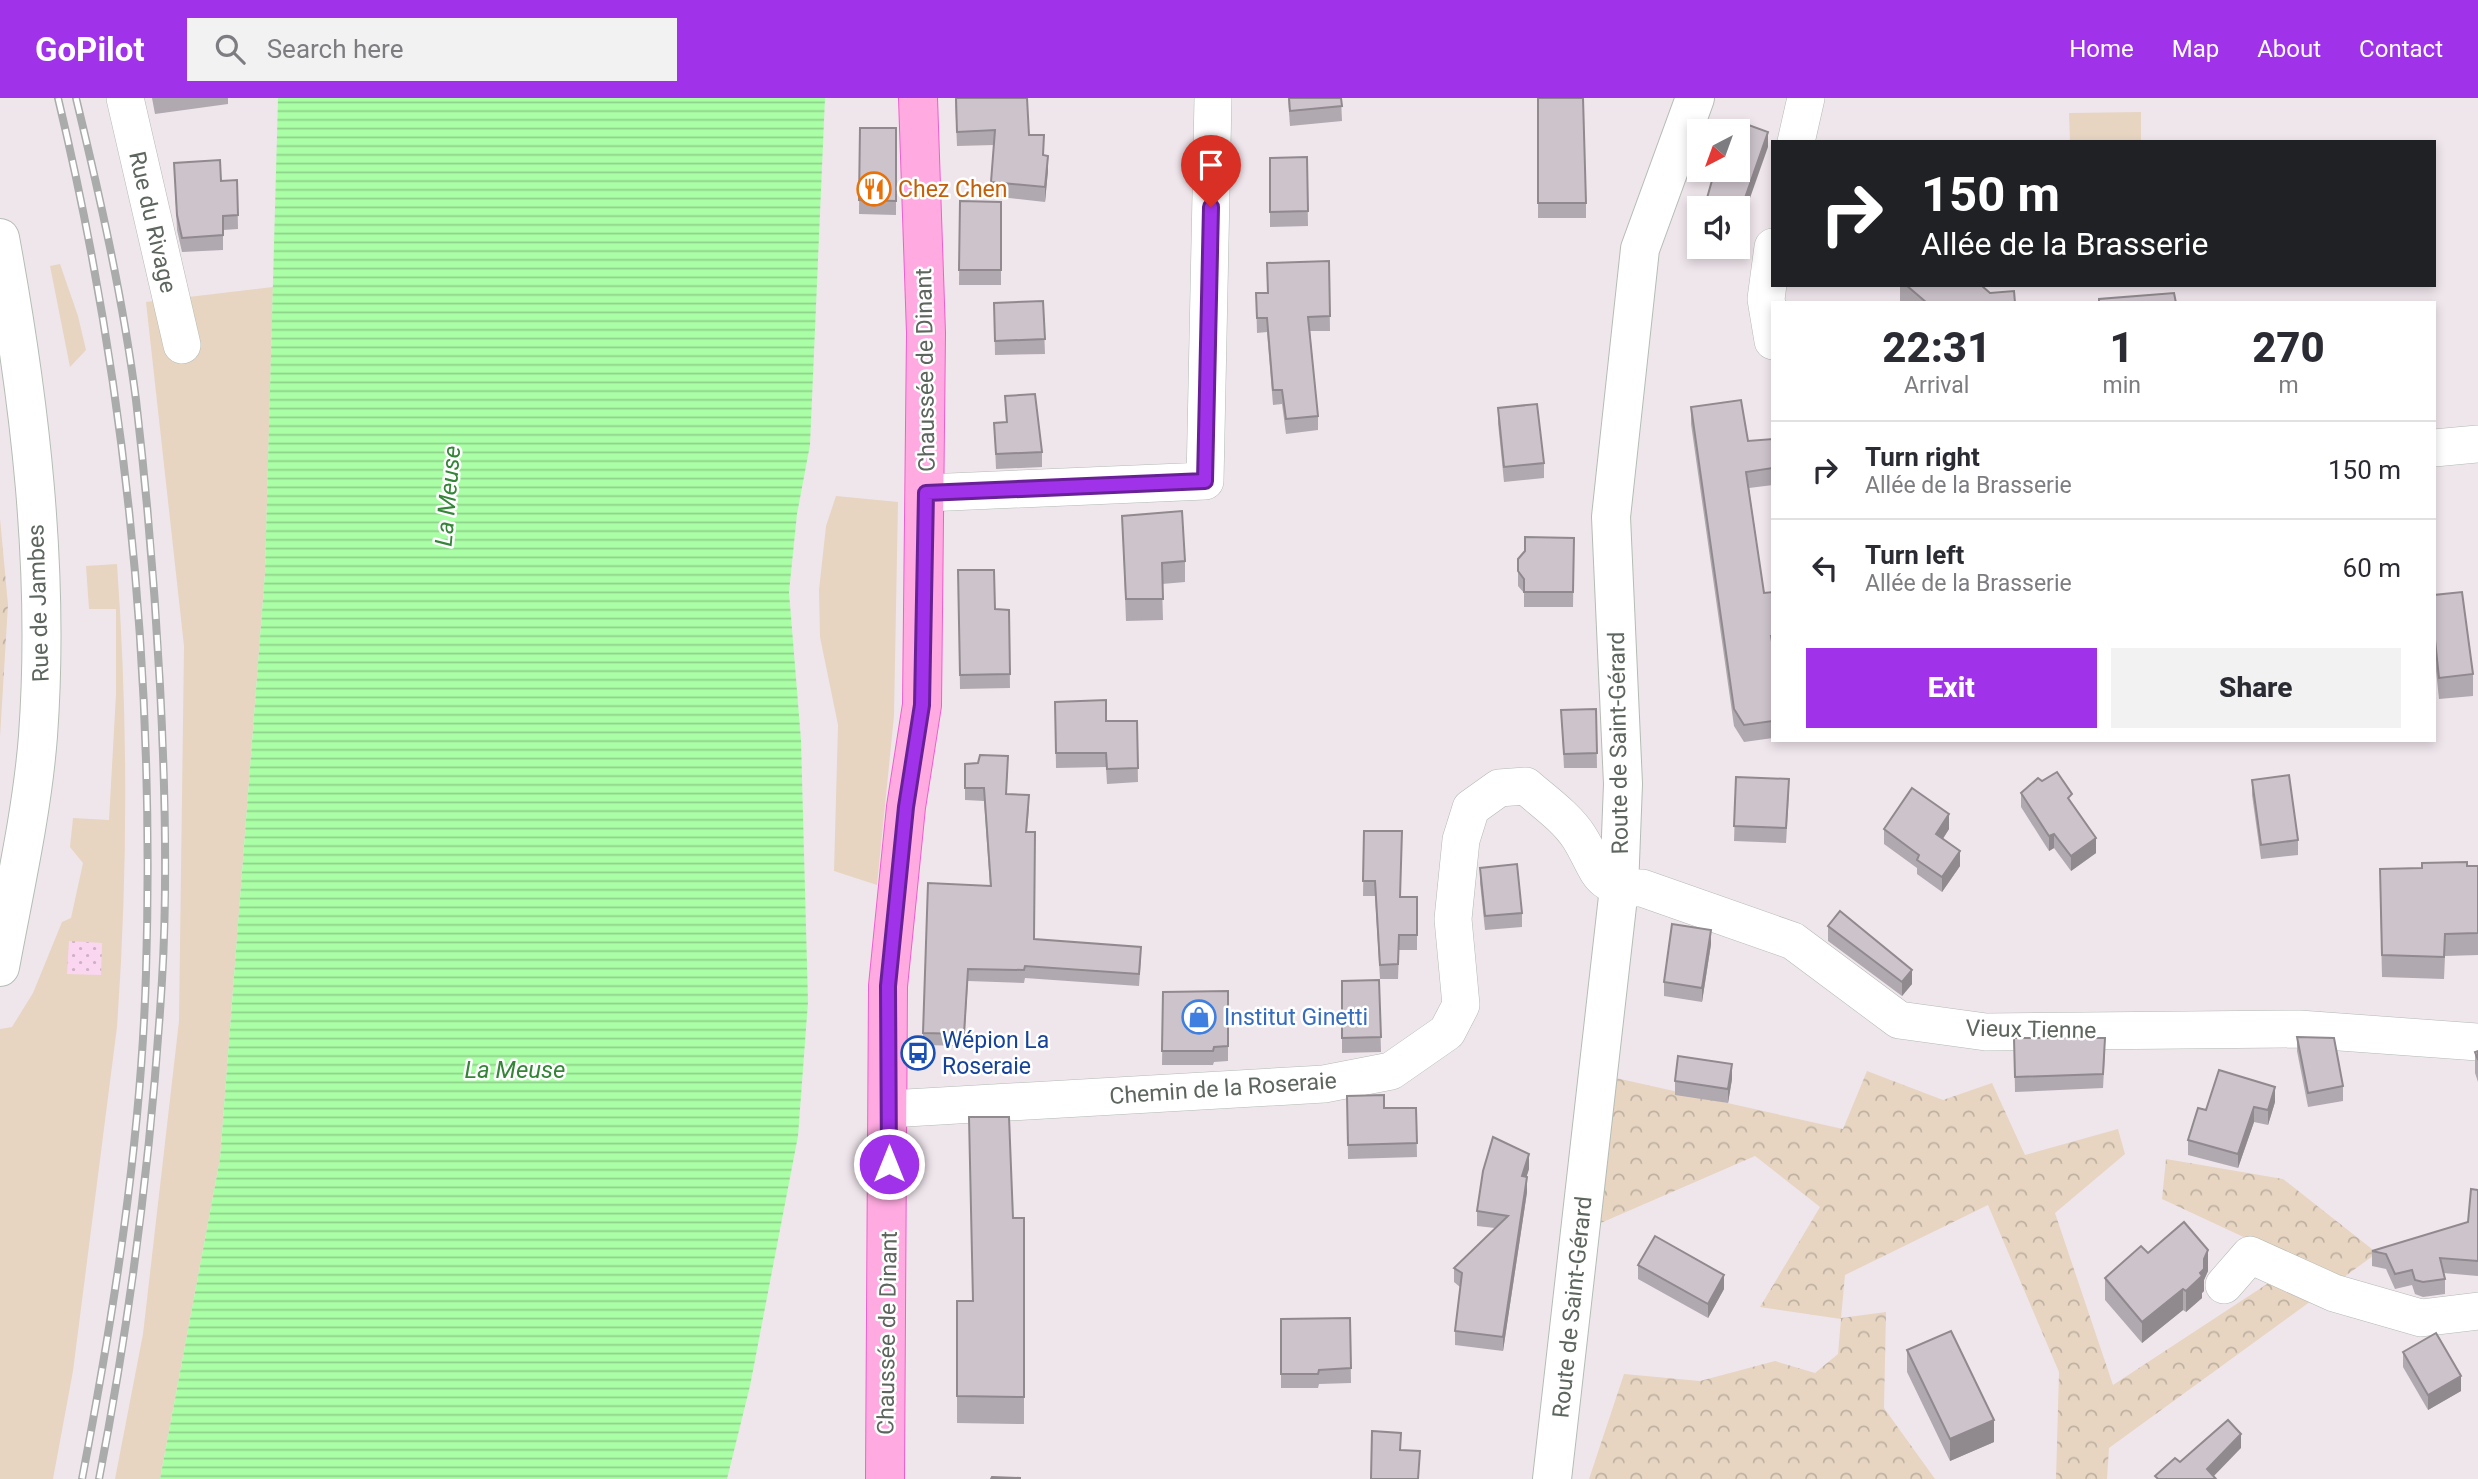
<!DOCTYPE html>
<meta charset="utf-8">
<style>
body{margin:0;font-family:Roboto,sans-serif;background:#f2f2f3;color:#2b2b33;height:100vh;display:flex;flex-direction:column;font-size:26px;white-space:nowrap}
*{box-sizing:border-box;margin:0}
p{font-size:23px;color:#7c7c81}
.icon{flex:none;width:38px;height:38px;fill:none;stroke:currentColor;stroke-width:2;stroke-linecap:round;stroke-linejoin:round}
.map{position:relative;flex:1;overflow:hidden}
.panel{position:absolute;left:1771px;top:203px;width:665px;height:441px;display:flex;flex-direction:column;background:#fff;border-radius:0px;box-shadow:0 4px 10px #0003}
.panel>*{flex:none}
.hud{position:absolute;left:1771px;top:42px;width:665px;height:147px;border-radius:0px;box-shadow:0 4px 10px #0003;background:#202124;color:#fff;overflow:hidden}
.needle{width:46px;rotate:221deg}
.tools{position:absolute;left:1687px;top:21px;display:grid;gap:14px}
.tools a{display:grid;place-items:center;width:63px;height:63px;border-radius:0px;background:#fff;box-shadow:0 4px 10px #0003;font-size:35px}
.pin{position:absolute;display:grid;place-items:center;width:60px;height:60px;color:#fff;margin:-72px -30px;border-radius:50% 50% 50% 0;rotate:-45deg;box-shadow:0 0 7px #0007}
.pin .icon{rotate:45deg}
.me{position:absolute;width:77px;margin:-38px;rotate:0deg;stroke-linejoin:round;filter:drop-shadow(0 0 5px #0008)}
.turn{display:flex;align-items:center;gap:24px;height:147px;padding:0 35px;font-size:32px}
.turn .icon{width:91px;height:91px;stroke-width:2.5}
.turn b{display:block;font-size:49px;line-height:60px}
.eta{display:flex;justify-content:space-evenly;align-items:center;height:119px;text-align:center}
.eta b{font-size:42px;font-weight:800;line-height:49px}
.button{display:flex;gap:14px;margin-top:auto;padding:14px 35px}
.button a{flex:1;height:80px;border-radius:0px;background:#a032e9;color:#fff;font-size:28px;font-weight:800;line-height:80px;text-align:center}
.button a+a{background:#f2f2f3;color:#2b2b33}
ul{padding:0;list-style:none}
li{display:flex;align-items:center;gap:21px;height:98px;padding:0 35px;border-top:2px solid #e1e1e2}
li div{flex:1}
li b{display:block;font-size:26px}
li em{font-style:normal}
header{display:flex;align-items:center;gap:42px;box-sizing:border-box;height:98px;padding:0 35px;background:#a032e9;color:#fff}
header strong{font-size:33px}
nav{display:flex;gap:38px;margin-inline-start:auto;font-size:24px}
.search{width:490px;height:63px;background:#f2f2f3;display:flex;align-items:center;gap:18px;box-sizing:border-box;padding:0 24px;border-radius:0px;color:#7c7c81;font-size:26px}
.map>svg:first-child{display:block}
.grass{fill:#e7d5c2}
.forest{fill:url(#forest-crowns)}
.sand{fill:url(#sand-dots)}
.water{fill:url(#water-rules)}
.lines{fill:none;stroke-linecap:round;stroke-linejoin:round}
.minor-casing{stroke:#b3bab4;stroke-width:38}
.secondary-casing{stroke:#b4bdb5;stroke-width:40}
.primary-casing{stroke:#f15dcd;stroke-width:40}
.minor{stroke:#fff;stroke-width:37}
.secondary{stroke:#fff;stroke-width:38}
.primary{stroke:#ffabe1;stroke-width:38}
.rail-casing{stroke:#a9acaa;stroke-width:8}
.rail{stroke:#fff;stroke-width:5;stroke-dasharray:16;stroke-linecap:butt}
.wall{fill:#b0a9af}
.shaded-wall{fill:#90898e}
.building{fill:#cdc4cb;stroke:#90898e;stroke-width:2}
.route-casing{stroke:#682097;stroke-width:18}
.route{stroke:#a032e9;stroke-width:12}
.labels{text-anchor:middle;stroke-width:5;stroke-linejoin:round;paint-order:stroke}
.food-label{font-size:23px;fill:#c56008;stroke:#fff;text-anchor:start}
.street-label{font-size:23px;fill:#5d665e;stroke:#fff}
.shop-label{font-size:23px;fill:#366cbe;stroke:#fff;text-anchor:start}
.transit-label{font-size:23px;fill:#164399;stroke:#fff;text-anchor:start}
.water-label{font-size:24px;font-style:italic;fill:#348537;stroke:#fff}
</style>
<header>
<strong>GoPilot</strong>
<div class="search"><svg class="icon" aria-label="search" viewBox="0 0 24 24"><circle cx="10" cy="10" r="6"/><path d="M15 15l6 6"/></svg>Search here</div>
<nav><a>Home</a><a>Map</a><a>About</a><a>Contact</a></nav>
</header>
<div class="map">
<svg width="2478" height="1381" viewBox="0 0 2478 1381">
<defs>
<pattern id="forest-crowns" width="20" height="18" patternUnits="userSpaceOnUse" patternTransform="scale(1.75)"><rect width="20" height="18" fill="#e7d5c2"/><path d="M2 6a3 3 0 1 1 6 0M12 15a3 3 0 1 1 6 0" fill="none" stroke="#beb1a1"/></pattern>
<pattern id="sand-dots" width="8" height="8" patternUnits="userSpaceOnUse" patternTransform="scale(1.75)"><rect width="8" height="8" fill="#fad6f0"/><path d="M2 2h.1M6 6h.1" fill="none" stroke="#ceb1c6" stroke-width="1.8" stroke-linecap="round"/></pattern>
<pattern id="water-rules" width="6" height="5" patternUnits="userSpaceOnUse" patternTransform="scale(1.75)"><rect width="6" height="5" fill="#aaffa6"/><path d="M0 2.5h6" fill="none" stroke="#8ed28a"/></pattern>
</defs>
<rect width="100%" height="100%" fill="#efe6ec"/>
<g class="grass">
<polygon points="2141,14 2141,44 2070,44 2069,15"/>
<polygon points="60,166 78,218 86,252 70,269 50,168"/>
<polygon points="273,189 265,475 220,1061 160,1381 115,1381 143,1236 179,923 184,548 146,204"/>
<polygon points="836,398 898,404 894,618 877,787 834,773 838,627 820,539 819,492 826,428"/>
<path d="M117 466C128 620 128 775 117 929L73 1273 53 1381H0V931L12 929 33 895 62 824 71 820 83 765 70 749 73 720 109 722 116 596V511H89L86 468Z"/>
</g>
<g class="forest">
<polygon points="0,420 8,507 0,639"/>
<polygon points="1867,973 1943,1002 1992,985 2025,1057 2118,1031 2125,1056 2055,1115 2113,1287 2299,1165 2162,1101 2166,1061 2283,1081 2377,1155 2109,1350 2107,1381 2056,1381 2059,1274 1988,1107 1845,1177 1841,1220 1886,1214 1884,1310 1935,1381 1589,1381 1624,1276 1700,1283 1775,1263 1815,1275 1838,1256 1841,1221 1760,1209 1820,1109 1755,1058 1580,1134 1598,976 1843,1031"/>
</g>
<polygon class="sand" points="69,843 102,845 101,877 67,876"/>
<polygon class="water" points="278,0 825,0 810,347 797,416 789,494 801,642 808,904 798,1038 750,1288 727,1381 160,1381 220,1061 265,475"/>
<g class="lines">
<defs>
<g id="minor">
<polyline points="125,0 182,247"/>
<polyline points="1796,44 1806,0"/>
<polyline points="1773,149 1766,201 1773,243"/>
<polyline points="2434,350 2478,346"/>
<polyline points="926,395 1205,383 1213,0"/>
<path d="M889 1011 1324 986 1391 973 1447 934 1461 907 1453 821 1461 742 1471 710 1499 690 1526 688C1544 704 1566 719 1579 739 1600 772 1595 791 1642 790L1793 843 1899 922 1986 934 2299 931 2478 944"/>
<polyline points="2224,1187 2250,1157 2334,1195 2421,1220 2478,1213"/>
</g>
<g id="secondary">
<path d="M0 140C30 303 50 472 38 638 32 715 14 793 0 869"/>
<polyline points="1552,1381 1619,790 1623,686 1611,419 1640,151 1695,0"/>
</g>
<polyline id="primary" points="885,1381 888,888 906,709 922,607 926,235 918,0"/>
</defs>
<use href="#minor" class="minor-casing"/>
<use href="#secondary" class="secondary-casing"/>
<use href="#primary" class="primary-casing"/>
<use href="#minor" class="minor"/>
<use href="#secondary" class="secondary"/>
<use href="#primary" class="primary"/>
<defs>
<g id="rail">
<path d="M58 0C127 287 155 580 146 875 141 1044 114 1214 82 1381"/>
<path d="M76 0C100 99 123 201 136 302 147 397 155 492 160 588 165 685 168 784 162 882 152 1050 131 1216 99 1381"/>
</g>
</defs>
<use href="#rail" class="rail-casing"/>
<use href="#rail" class="rail"/>
</g>
<g class="wall">
<polygon points="152,0 228,0 228,6 155,16"/>
<polygon points="955,0 1027,0 1029,37 1044,57 1048,72 1045,104 991,98 994,47 957,48"/>
<polygon points="1288,0 1341,0 1342,23 1290,28"/>
<polygon points="1538,0 1586,105 1586,120 1538,120"/>
<polygon points="860,30 896,30 896,117 859,116"/>
<polygon points="1307,59 1308,128 1270,129 1270,60"/>
<polygon points="174,65 221,83 237,82 238,131 223,132 223,152 182,154 177,132"/>
<polygon points="960,103 1001,104 1001,187 959,187"/>
<polygon points="1329,163 1330,233 1310,233 1318,318 1318,332 1286,336 1282,306 1273,307 1267,234 1257,235 1256,195 1267,195"/>
<polygon points="1900,187 1968,187 2015,205 1902,205 1900,203"/>
<polygon points="1043,203 1045,256 995,257 994,205"/>
<polygon points="1005,298 1042,354 1042,369 996,371 994,325 1006,324"/>
<polygon points="1691,309 1748,343 1773,341 1773,387 1749,390 1764,495 1773,494 1773,640 1744,644 1734,628 1691,326"/>
<polygon points="1498,310 1544,365 1544,380 1504,384 1498,325"/>
<polygon points="1122,418 1185,463 1185,484 1162,486 1163,522 1126,523"/>
<polygon points="1574,440 1573,509 1524,509 1524,495 1518,488 1518,461"/>
<polygon points="958,472 995,511 1009,512 1010,590 960,591"/>
<polygon points="2434,497 2473,576 2473,598 2439,601 2434,553"/>
<polygon points="1055,604 1106,623 1137,623 1138,684 1107,686 1106,669 1056,670"/>
<polygon points="1596,611 1597,670 1564,670 1561,612"/>
<polygon points="965,666 1008,670 1006,696 1029,709 1027,734 1035,841 1141,861 1139,888 1025,880 1024,885 968,883 964,948 923,947 923,935 990,788 984,703 965,702"/>
<polygon points="1736,679 1789,695 1786,745 1734,743"/>
<polygon points="2252,682 2298,742 2298,757 2261,761 2252,697"/>
<polygon points="2021,695 2072,705 2096,755 2071,773 2054,750 2049,753 2021,709"/>
<polygon points="1884,731 1949,731 1943,741 1960,768 1942,794 1917,776 1917,770 1884,746"/>
<polygon points="1364,733 1400,799 1417,799 1417,852 1399,852 1398,881 1380,881 1375,798 1363,798"/>
<polygon points="2467,768 2478,768 2478,857 2445,858 2444,881 2382,879 2380,793"/>
<polygon points="1480,770 1522,815 1522,829 1485,832 1480,785"/>
<polygon points="1828,828 1912,886 1902,898 1828,843"/>
<polygon points="1711,846 1702,904 1664,898 1664,884"/>
<polygon points="1379,882 1381,954 1342,955 1342,883"/>
<polygon points="1228,893 1228,963 1214,964 1213,967 1162,967 1163,894"/>
<polygon points="2297,939 2343,988 2343,1003 2308,1009 2297,953"/>
<polygon points="2014,940 2105,955 2103,990 2015,994"/>
<polygon points="2478,953 2478,984 2475,975 2475,954"/>
<polygon points="1732,981 1728,1005 1675,997 1675,983"/>
<polygon points="1347,998 1384,1010 1416,1010 1417,1059 1348,1061"/>
<polygon points="2275,1004 2268,1027 2254,1024 2238,1070 2188,1057 2188,1042 2206,1012"/>
<polygon points="969,1019 1013,1120 1024,1120 1024,1326 957,1325 957,1203 973,1203"/>
<polygon points="1529,1071 1526,1079 1527,1094 1503,1253 1455,1247 1455,1233 1460,1189 1454,1184 1454,1170 1495,1130 1477,1128 1477,1113"/>
<polygon points="2478,1092 2478,1178 2443,1175 2445,1181 2445,1196 2423,1199 2415,1196 2412,1187 2395,1191 2386,1171 2372,1168 2372,1153 2468,1124"/>
<polygon points="2148,1155 2208,1173 2204,1182 2204,1193 2202,1195 2202,1200 2186,1214 2183,1212 2142,1245 2105,1202 2105,1180"/>
<polygon points="1638,1167 1724,1191 1708,1220 1638,1181"/>
<polygon points="1350,1220 1351,1285 1319,1286 1318,1290 1281,1290 1281,1221"/>
<polygon points="1907,1252 1994,1344 1950,1363 1907,1274"/>
<polygon points="2403,1254 2461,1293 2428,1312 2403,1269"/>
</g>
<g class="shaded-wall">
<polygon points="1768,34 1768,49 1738,134 1738,120"/>
<polygon points="1048,58 1048,72 1045,104 1045,89"/>
<polygon points="1949,716 1949,731 1936,751 1936,736"/>
<polygon points="2054,736 2054,750 2049,753 2049,738"/>
<polygon points="2096,740 2096,755 2071,773 2071,758"/>
<polygon points="1960,753 1960,768 1942,794 1942,779"/>
<polygon points="1711,832 1711,846 1702,904 1702,890"/>
<polygon points="1912,872 1912,886 1902,898 1902,884"/>
<polygon points="1732,966 1732,981 1728,1005 1728,991"/>
<polygon points="2275,989 2275,1004 2268,1027 2268,1012"/>
<polygon points="2254,1009 2254,1024 2238,1070 2238,1056"/>
<polygon points="1529,1056 1529,1071 1522,1093 1522,1078"/>
<polygon points="1527,1079 1527,1094 1503,1253 1503,1239"/>
<polygon points="2208,1152 2208,1173 2204,1182 2204,1193 2202,1195 2202,1200 2186,1214 2186,1193"/>
<polygon points="1724,1177 1724,1191 1708,1220 1708,1206"/>
<polygon points="2183,1191 2183,1212 2142,1245 2142,1224"/>
<polygon points="2461,1278 2461,1293 2428,1312 2428,1297"/>
<polygon points="1994,1322 1994,1344 1950,1363 1950,1341"/>
<polygon points="2241,1336 2241,1350 2211,1381 2207,1371"/>
</g>
<g class="building">
<polygon points="956,0 1027,0 1029,37 1044,37 1043,57 1048,58 1045,89 991,84 995,32 957,34"/>
<polygon points="1289,0 1341,0 1342,8 1290,13"/>
<polygon points="1538,0 1583,0 1586,105 1538,105"/>
<polygon points="1743,25 1768,34 1738,120 1738,110 1714,110 1705,107 1715,72 1738,72 1738,38"/>
<polygon points="860,30 896,30 896,103 859,102"/>
<polygon points="1307,59 1308,113 1270,114 1270,60"/>
<polygon points="220,62 221,83 237,82 238,117 223,118 223,137 182,140 177,117 174,65"/>
<polygon points="960,103 1001,104 1001,172 959,172"/>
<polygon points="1329,163 1330,218 1308,219 1318,318 1286,321 1282,292 1273,292 1267,220 1257,220 1256,195 1268,195 1267,165"/>
<polygon points="1906,187 1982,188 1990,195 2014,193 2015,205 1927,205"/>
<polygon points="2174,195 2176,205 2099,205 2099,201"/>
<polygon points="1043,203 1045,241 995,243 994,205"/>
<polygon points="1035,296 1042,354 996,356 994,325 1007,324 1005,298"/>
<polygon points="1741,302 1748,343 1773,341 1773,370 1746,374 1764,495 1773,494 1773,538 1771,538 1773,549 1773,623 1744,627 1734,611 1691,309"/>
<polygon points="1537,306 1544,365 1504,369 1498,310"/>
<polygon points="1182,413 1185,463 1162,465 1163,501 1126,501 1122,418"/>
<polygon points="1525,439 1574,440 1573,494 1524,494 1524,481 1518,473 1518,461 1525,453"/>
<polygon points="958,472 994,472 995,511 1009,512 1010,576 960,577"/>
<polygon points="2462,494 2473,576 2439,580 2434,532 2434,497"/>
<polygon points="1106,602 1106,623 1137,623 1138,670 1107,671 1106,655 1056,655 1055,604"/>
<polygon points="1596,611 1597,655 1564,656 1561,612"/>
<polygon points="980,657 1008,658 1006,696 1029,697 1026,734 1035,734 1034,841 1141,849 1139,876 1025,868 1024,872 968,871 964,936 923,935 928,785 991,788 984,690 965,690 965,666 978,665"/>
<polygon points="2057,674 2072,696 2068,700 2096,740 2071,758 2054,736 2049,738 2021,695 2038,680 2042,683"/>
<polygon points="2289,677 2298,742 2261,747 2252,682"/>
<polygon points="1736,679 1789,681 1786,730 1734,728"/>
<polygon points="1912,690 1949,716 1936,736 1960,753 1942,779 1917,762 1919,757 1884,731"/>
<polygon points="1364,733 1402,733 1400,799 1417,799 1417,837 1399,837 1398,866 1380,867 1375,783 1363,783"/>
<polygon points="2467,764 2467,768 2478,768 2478,835 2445,836 2444,859 2382,857 2380,771 2422,770 2422,765"/>
<polygon points="1517,766 1522,815 1485,818 1480,770"/>
<polygon points="1840,813 1912,872 1902,884 1828,828"/>
<polygon points="1672,826 1711,832 1702,890 1664,884"/>
<polygon points="1379,882 1381,939 1342,940 1342,883"/>
<polygon points="1228,893 1228,948 1214,949 1213,953 1162,953 1163,894"/>
<polygon points="2297,939 2334,940 2343,988 2308,995"/>
<polygon points="2014,940 2105,940 2103,976 2015,979"/>
<polygon points="2478,953 2478,962 2475,954"/>
<polygon points="1678,958 1732,966 1728,991 1675,983"/>
<polygon points="2219,972 2275,989 2268,1012 2254,1009 2238,1056 2188,1042 2198,1010 2206,1012"/>
<polygon points="1384,997 1384,1010 1416,1010 1417,1045 1348,1047 1347,998"/>
<polygon points="969,1019 1009,1019 1013,1120 1024,1120 1024,1299 957,1298 957,1203 973,1203"/>
<polygon points="1493,1039 1529,1056 1522,1078 1527,1079 1503,1239 1455,1233 1462,1175 1454,1170 1508,1118 1477,1113 1483,1073"/>
<polygon points="2471,1091 2478,1092 2478,1163 2440,1160 2445,1181 2423,1184 2415,1182 2412,1172 2395,1176 2386,1156 2372,1153 2468,1124"/>
<polygon points="2184,1124 2208,1152 2204,1161 2204,1171 2200,1175 2202,1178 2186,1193 2183,1191 2142,1224 2105,1180 2141,1148 2148,1155"/>
<polygon points="1655,1138 1724,1177 1708,1206 1638,1167"/>
<polygon points="1350,1220 1351,1270 1319,1272 1318,1276 1281,1276 1281,1221"/>
<polygon points="1951,1233 1994,1322 1950,1341 1907,1252"/>
<polygon points="2436,1235 2461,1278 2428,1297 2403,1254"/>
<polygon points="2228,1322 2241,1336 2207,1371 2216,1381 2158,1381 2155,1378 2175,1360 2180,1364"/>
<polygon points="1372,1333 1401,1335 1400,1352 1420,1353 1418,1381 1371,1381"/>
<polygon points="992,1379 1020,1380 1020,1381 991,1381"/>
</g>
<g class="lines">
<defs>
<polyline id="route" points="889,1066 888,888 906,709 922,607 926,395 1205,383 1211,109"/>
</defs>
<use href="#route" class="route-casing"/>
<use href="#route" class="route"/>
</g>
<defs>
<symbol id="restaurant-ring" viewBox="-11 -11 22 22"><circle r="9.5" fill="#fff" stroke="#e8710a" stroke-width="1.5"/><path d="M-5-6h1v4h1v-4h1v4h1v-4h1v5L-1.5 .5V6h-2V.5L-5-1ZM5-6V6H3V1.5H1.5Q1.5-4 5-6Z" fill="#e8710a"/></symbol>
<symbol id="shop-ring" viewBox="-11 -11 22 22"><circle r="9.5" fill="#fff" stroke="#3f7fe0" stroke-width="1.5"/><path d="M-5-2.5h2.3a2.7 3.5 0 0 1 5.4 0H5L5.5 6h-11ZM-1.5-2.5h3a1.5 2.3 0 0 0-3 0Z" fill="#3f7fe0"/></symbol>
<symbol id="bus-ring" viewBox="-11 -11 22 22"><circle r="9.5" fill="#fff" stroke="#1a4fb4" stroke-width="1.5"/><path d="M-5-6H5V4H4V6H2V4H-2V6H-4V4H-5ZM-3.5-4V0h7V-4ZM-3.5 1.2v1.5H-2V1.2ZM2 1.2v1.5H3.5V1.2Z" fill="#1a4fb4"/></symbol>
</defs>
<g fill-rule="evenodd">
<use href="#restaurant-ring" x="855" y="72" width="38" height="38"/>
<use href="#shop-ring" x="1180" y="900" width="38" height="38"/>
<use href="#bus-ring" x="899" y="936" width="38" height="38"/>
</g>
<g class="labels">
<g class="food-label">
<text x="898" y="99">Chez Chen</text>
</g>
<g class="street-label">
<text transform="translate(153 124) rotate(77)" y="8">Rue du Rivage</text>
<text transform="translate(925 272) rotate(-91)" y="8">Chaussée de Dinant</text>
<text transform="translate(38 505) rotate(-92)" y="8">Rue de Jambes</text>
<text transform="translate(1618 645) rotate(-91)" y="8">Route de Saint-Gérard</text>
<text transform="translate(2031 931) rotate(1)" y="8">Vieux Tienne</text>
<text transform="translate(1223 990) rotate(-4)" y="8">Chemin de la Roseraie</text>
<text transform="translate(1572 1209) rotate(-84)" y="8">Route de Saint-Gérard</text>
<text transform="translate(887 1235) rotate(-89)" y="8">Chaussée de Dinant</text>
</g>
<g class="shop-label">
<text x="1224" y="927">Institut Ginetti</text>
</g>
<g class="transit-label">
<text x="942" y="950">Wépion La<tspan x="942" dy="26">Roseraie</tspan></text>
</g>
<g class="water-label">
<text transform="translate(448 398) rotate(-85)" y="8">La Meuse</text>
<text x="515" y="980">La Meuse</text>
</g>
</g>
</svg>
<div class="tools">
<a><svg class="needle" viewBox="-14 -14 28 28"><path d="M0-13l5 13h-10z" fill="#e53935"/><path d="M0 13l5-13h-10z" fill="#7c7c81"/></svg></a>
<a><svg class="icon" aria-label="sound" viewBox="0 0 24 24"><path d="M4 9h4l5-4v14l-5-4H4zM17 9q2 3 0 6"/></svg></a>
</div>
<div class="pin" style="left:1211px;top:109px;background:#d93025"><svg class="icon" aria-label="arrive" viewBox="0 0 24 24"><path d="M6 21V4h12l-3 4 3 4H6"/></svg></div>
<svg class="me" style="left:889px;top:1066px" viewBox="-20 -20 40 40"><circle r="17" fill="#a032e9" stroke="#fff" stroke-width="3"/><path d="M0-11L8 9 0 5-8 9z" fill="#fff"/></svg>
<div class="hud">
<div class="turn"><svg class="icon" aria-label="right" viewBox="0 0 24 24"><path d="M7 20v-9h11M14 6l5 5-5 5"/></svg><div><b>150 m</b>Allée de la Brasserie</div></div>
</div>
<section class="panel">
<div class="eta">
<div><b>22:31</b><p>Arrival</p></div>
<div><b>1</b><p>min</p></div>
<div><b>270</b><p>m</p></div>
</div>
<ul>
<li><svg class="icon" aria-label="right" viewBox="0 0 24 24"><path d="M7 20v-9h11M14 6l5 5-5 5"/></svg><div><b>Turn right</b><p>Allée de la Brasserie</p></div><em>150 m</em></li>
<li><svg class="icon" aria-label="left" viewBox="0 0 24 24"><path d="M17 20v-9H6M10 6l-5 5 5 5"/></svg><div><b>Turn left</b><p>Allée de la Brasserie</p></div><em>60 m</em></li>
</ul>
<div class="button"><a>Exit</a><a>Share</a></div>
</section>
</div>
